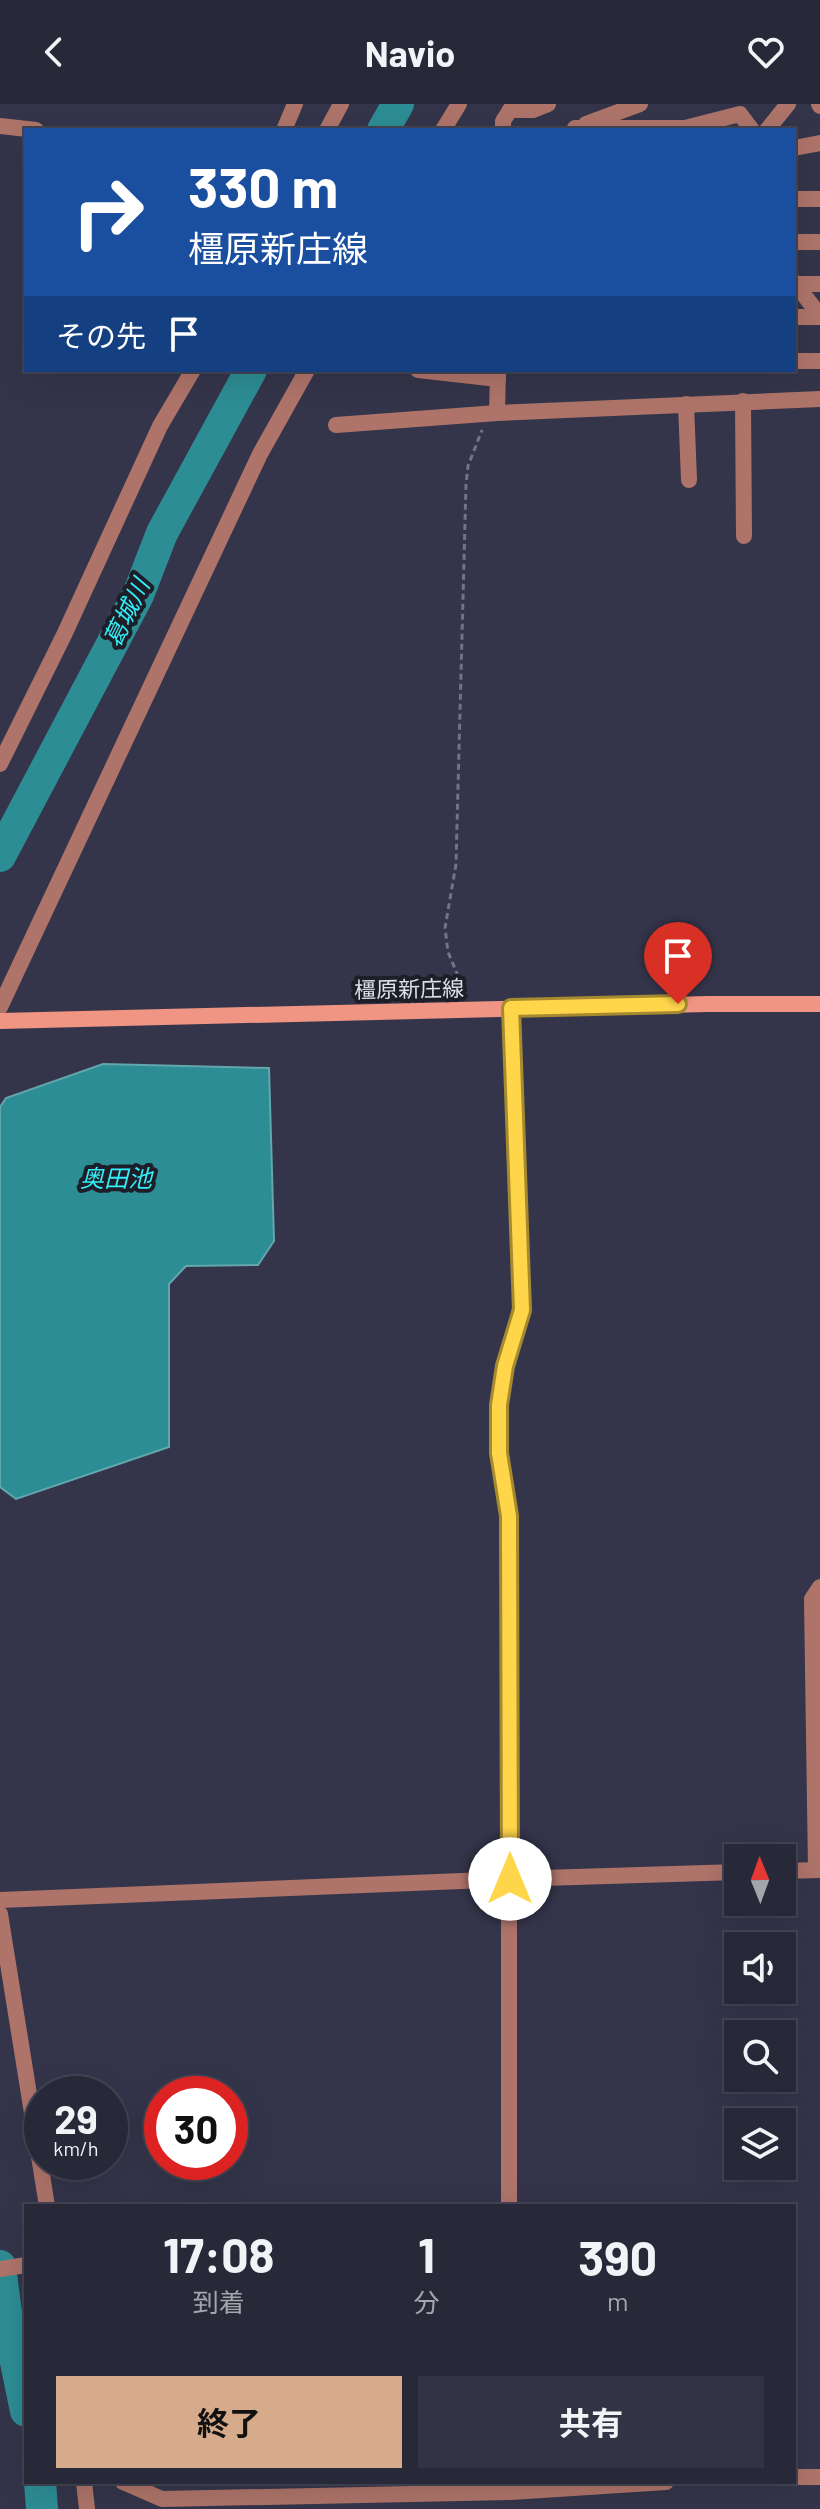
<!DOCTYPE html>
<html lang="ja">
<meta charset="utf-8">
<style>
body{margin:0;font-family:Barlow,"Noto Sans JP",sans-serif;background:#333443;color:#f1f3f6;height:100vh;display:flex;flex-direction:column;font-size:30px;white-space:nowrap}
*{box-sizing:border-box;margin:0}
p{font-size:26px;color:#a4a6ae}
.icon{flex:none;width:44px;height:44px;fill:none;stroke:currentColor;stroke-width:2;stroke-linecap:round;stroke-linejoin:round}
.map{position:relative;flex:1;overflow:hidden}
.sheet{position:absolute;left:24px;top:2100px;width:772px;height:280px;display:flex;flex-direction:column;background:#272838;border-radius:0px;box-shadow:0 8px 32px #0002,0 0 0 2px #434453}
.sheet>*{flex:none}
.hud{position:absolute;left:24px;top:24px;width:772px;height:244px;border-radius:0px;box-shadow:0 8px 32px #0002,0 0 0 2px #434453;background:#1a4fa0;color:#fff;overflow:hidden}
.needle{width:52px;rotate:359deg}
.tools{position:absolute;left:724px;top:1740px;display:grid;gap:16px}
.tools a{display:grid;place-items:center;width:72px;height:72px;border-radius:0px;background:#272838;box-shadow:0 8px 32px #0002,0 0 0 2px #434453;font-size:40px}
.speed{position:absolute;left:24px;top:1972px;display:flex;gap:16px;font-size:40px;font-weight:700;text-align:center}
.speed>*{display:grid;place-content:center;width:104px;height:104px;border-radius:50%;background:#272838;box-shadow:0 8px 32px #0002,0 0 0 2px #434453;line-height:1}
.speed small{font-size:20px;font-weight:400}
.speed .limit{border:12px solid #d22;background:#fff;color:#111}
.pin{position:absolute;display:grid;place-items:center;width:68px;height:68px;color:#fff;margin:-82px -34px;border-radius:50% 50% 50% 0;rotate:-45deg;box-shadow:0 0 8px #0007}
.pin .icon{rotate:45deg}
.me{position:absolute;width:88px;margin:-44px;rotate:0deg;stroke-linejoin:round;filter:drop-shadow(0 0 6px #0008)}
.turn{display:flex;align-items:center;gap:28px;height:168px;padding:0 32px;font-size:36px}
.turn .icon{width:104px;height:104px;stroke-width:2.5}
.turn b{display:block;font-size:56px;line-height:68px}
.then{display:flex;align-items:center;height:76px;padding:0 32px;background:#0003;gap:16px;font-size:30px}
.eta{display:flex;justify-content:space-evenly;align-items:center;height:136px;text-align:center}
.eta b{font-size:48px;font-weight:700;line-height:56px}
.button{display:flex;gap:16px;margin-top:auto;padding:16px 32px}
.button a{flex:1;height:92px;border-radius:0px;background:#d6ab8b;color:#111;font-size:32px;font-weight:700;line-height:92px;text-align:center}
.button a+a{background:#333443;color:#f1f3f6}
header{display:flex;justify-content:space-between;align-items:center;height:104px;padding:0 32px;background:#272838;font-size:36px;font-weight:700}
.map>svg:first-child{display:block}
.water{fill:#2d8d94;stroke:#62a6ae;stroke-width:2}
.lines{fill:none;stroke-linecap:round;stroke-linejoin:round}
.river{stroke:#2d8d94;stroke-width:32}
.path{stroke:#727385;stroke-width:3;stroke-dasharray:6 4;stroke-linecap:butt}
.minor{stroke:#ae746a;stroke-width:16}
.secondary{stroke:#f09484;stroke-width:16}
.route-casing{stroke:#a68a30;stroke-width:20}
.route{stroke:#ffd54a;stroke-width:14}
.labels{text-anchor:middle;stroke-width:8;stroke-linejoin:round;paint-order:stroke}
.street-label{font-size:22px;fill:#dedfec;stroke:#1d1e27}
.water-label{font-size:24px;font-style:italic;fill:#33edf8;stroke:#1d1e27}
</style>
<header><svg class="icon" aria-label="back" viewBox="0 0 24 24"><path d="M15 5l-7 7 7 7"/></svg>Navio<svg class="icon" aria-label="heart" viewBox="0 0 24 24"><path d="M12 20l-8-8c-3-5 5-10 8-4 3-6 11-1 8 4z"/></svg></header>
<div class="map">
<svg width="820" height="2405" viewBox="0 0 820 2405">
<rect width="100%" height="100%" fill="#34354a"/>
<polygon class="water" points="103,960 269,964 274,1137 258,1161 186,1162 169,1180 169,1343 16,1395 0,1383 0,1003 6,994"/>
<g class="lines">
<g class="river">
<polyline points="383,26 398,0"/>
<polyline points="0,752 138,491 162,429 251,266"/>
<polyline points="0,2162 6,2209 26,2307"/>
<polyline points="40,2378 42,2405"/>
</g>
<polyline class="path" points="466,891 448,848 445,824 456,760 466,380 468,362 482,326"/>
<g class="minor">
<polyline points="819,0 820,2"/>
<polyline points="510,6 533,6 548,0"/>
<polyline points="586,20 640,0"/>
<polyline points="0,22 36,26"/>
<polyline points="575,24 685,24 740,10 752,26"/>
<polyline points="284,26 295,0"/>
<polyline points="327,26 341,0"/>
<polyline points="443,26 459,0"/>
<polyline points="503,26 503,17 514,0"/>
<polyline points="767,26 788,0"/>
<polyline points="794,44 820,39"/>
<polyline points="794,95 820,95"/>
<polyline points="794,138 820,138"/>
<polyline points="794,178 820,212"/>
<polyline points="795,180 820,180"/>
<polyline points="794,213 820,213"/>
<polyline points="794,257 820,257"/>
<polyline points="418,266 498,275"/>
<polyline points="743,297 744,432"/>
<polyline points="686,300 689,376"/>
<polyline points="497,309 498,267"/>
<polyline points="336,321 497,309 820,295"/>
<polyline points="0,660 64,531 160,322 193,266"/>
<polyline points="0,903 260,350 307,266"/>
<polyline points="816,1766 812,1495 820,1483"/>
<polyline points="782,1767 820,1766"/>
<polyline points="0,1796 510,1775 738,1768"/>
<polyline points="0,1810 47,2102"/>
<path d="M509 2102V1412C501 1362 494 1312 505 1262 510 1237 521 1215 522 1189L511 904"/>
<polyline points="0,2165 26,2161"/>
<polyline points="794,2373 820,2373"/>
<polyline points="84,2378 87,2405"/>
<polyline points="123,2378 162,2395 511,2388 666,2378"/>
</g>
<polyline class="secondary" points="0,917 708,900 820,900"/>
</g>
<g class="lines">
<defs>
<polyline id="route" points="510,1775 509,1412 499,1349 499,1301 505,1262 522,1206 511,904 678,900"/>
</defs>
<use href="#route" class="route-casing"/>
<use href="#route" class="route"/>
</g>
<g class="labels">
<g class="street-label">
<text transform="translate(409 885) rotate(-1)" y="8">橿原新庄線</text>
</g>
<g class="water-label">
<text transform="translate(127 509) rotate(-64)" y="8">葛城川</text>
<text x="116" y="1083">奥田池</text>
</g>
</g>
</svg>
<div class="tools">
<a><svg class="needle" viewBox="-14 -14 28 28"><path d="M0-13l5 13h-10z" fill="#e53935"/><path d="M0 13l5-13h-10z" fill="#a4a6ae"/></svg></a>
<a><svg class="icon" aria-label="sound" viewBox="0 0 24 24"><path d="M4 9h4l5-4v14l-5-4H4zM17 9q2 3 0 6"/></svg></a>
<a><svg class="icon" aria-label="search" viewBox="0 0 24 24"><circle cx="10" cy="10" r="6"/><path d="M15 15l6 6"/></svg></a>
<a><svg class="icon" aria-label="layers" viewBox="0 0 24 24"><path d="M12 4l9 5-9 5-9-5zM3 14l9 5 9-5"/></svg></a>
</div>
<div class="speed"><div>29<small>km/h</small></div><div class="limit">30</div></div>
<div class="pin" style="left:678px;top:900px;background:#d93025"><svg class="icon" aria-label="arrive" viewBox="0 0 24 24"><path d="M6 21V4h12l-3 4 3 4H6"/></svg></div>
<svg class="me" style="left:510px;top:1775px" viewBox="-20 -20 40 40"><circle r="19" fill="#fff"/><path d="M0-13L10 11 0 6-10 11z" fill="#ffd54a"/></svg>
<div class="hud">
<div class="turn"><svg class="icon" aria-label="right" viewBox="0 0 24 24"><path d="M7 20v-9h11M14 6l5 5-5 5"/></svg><div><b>330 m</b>橿原新庄線</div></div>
<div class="then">その先<svg class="icon" aria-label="arrive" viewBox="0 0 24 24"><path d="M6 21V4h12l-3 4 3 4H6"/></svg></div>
</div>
<section class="sheet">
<div class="eta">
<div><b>17:08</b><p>到着</p></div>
<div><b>1</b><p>分</p></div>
<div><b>390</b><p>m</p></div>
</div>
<div class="button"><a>終了</a><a>共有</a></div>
</section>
</div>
